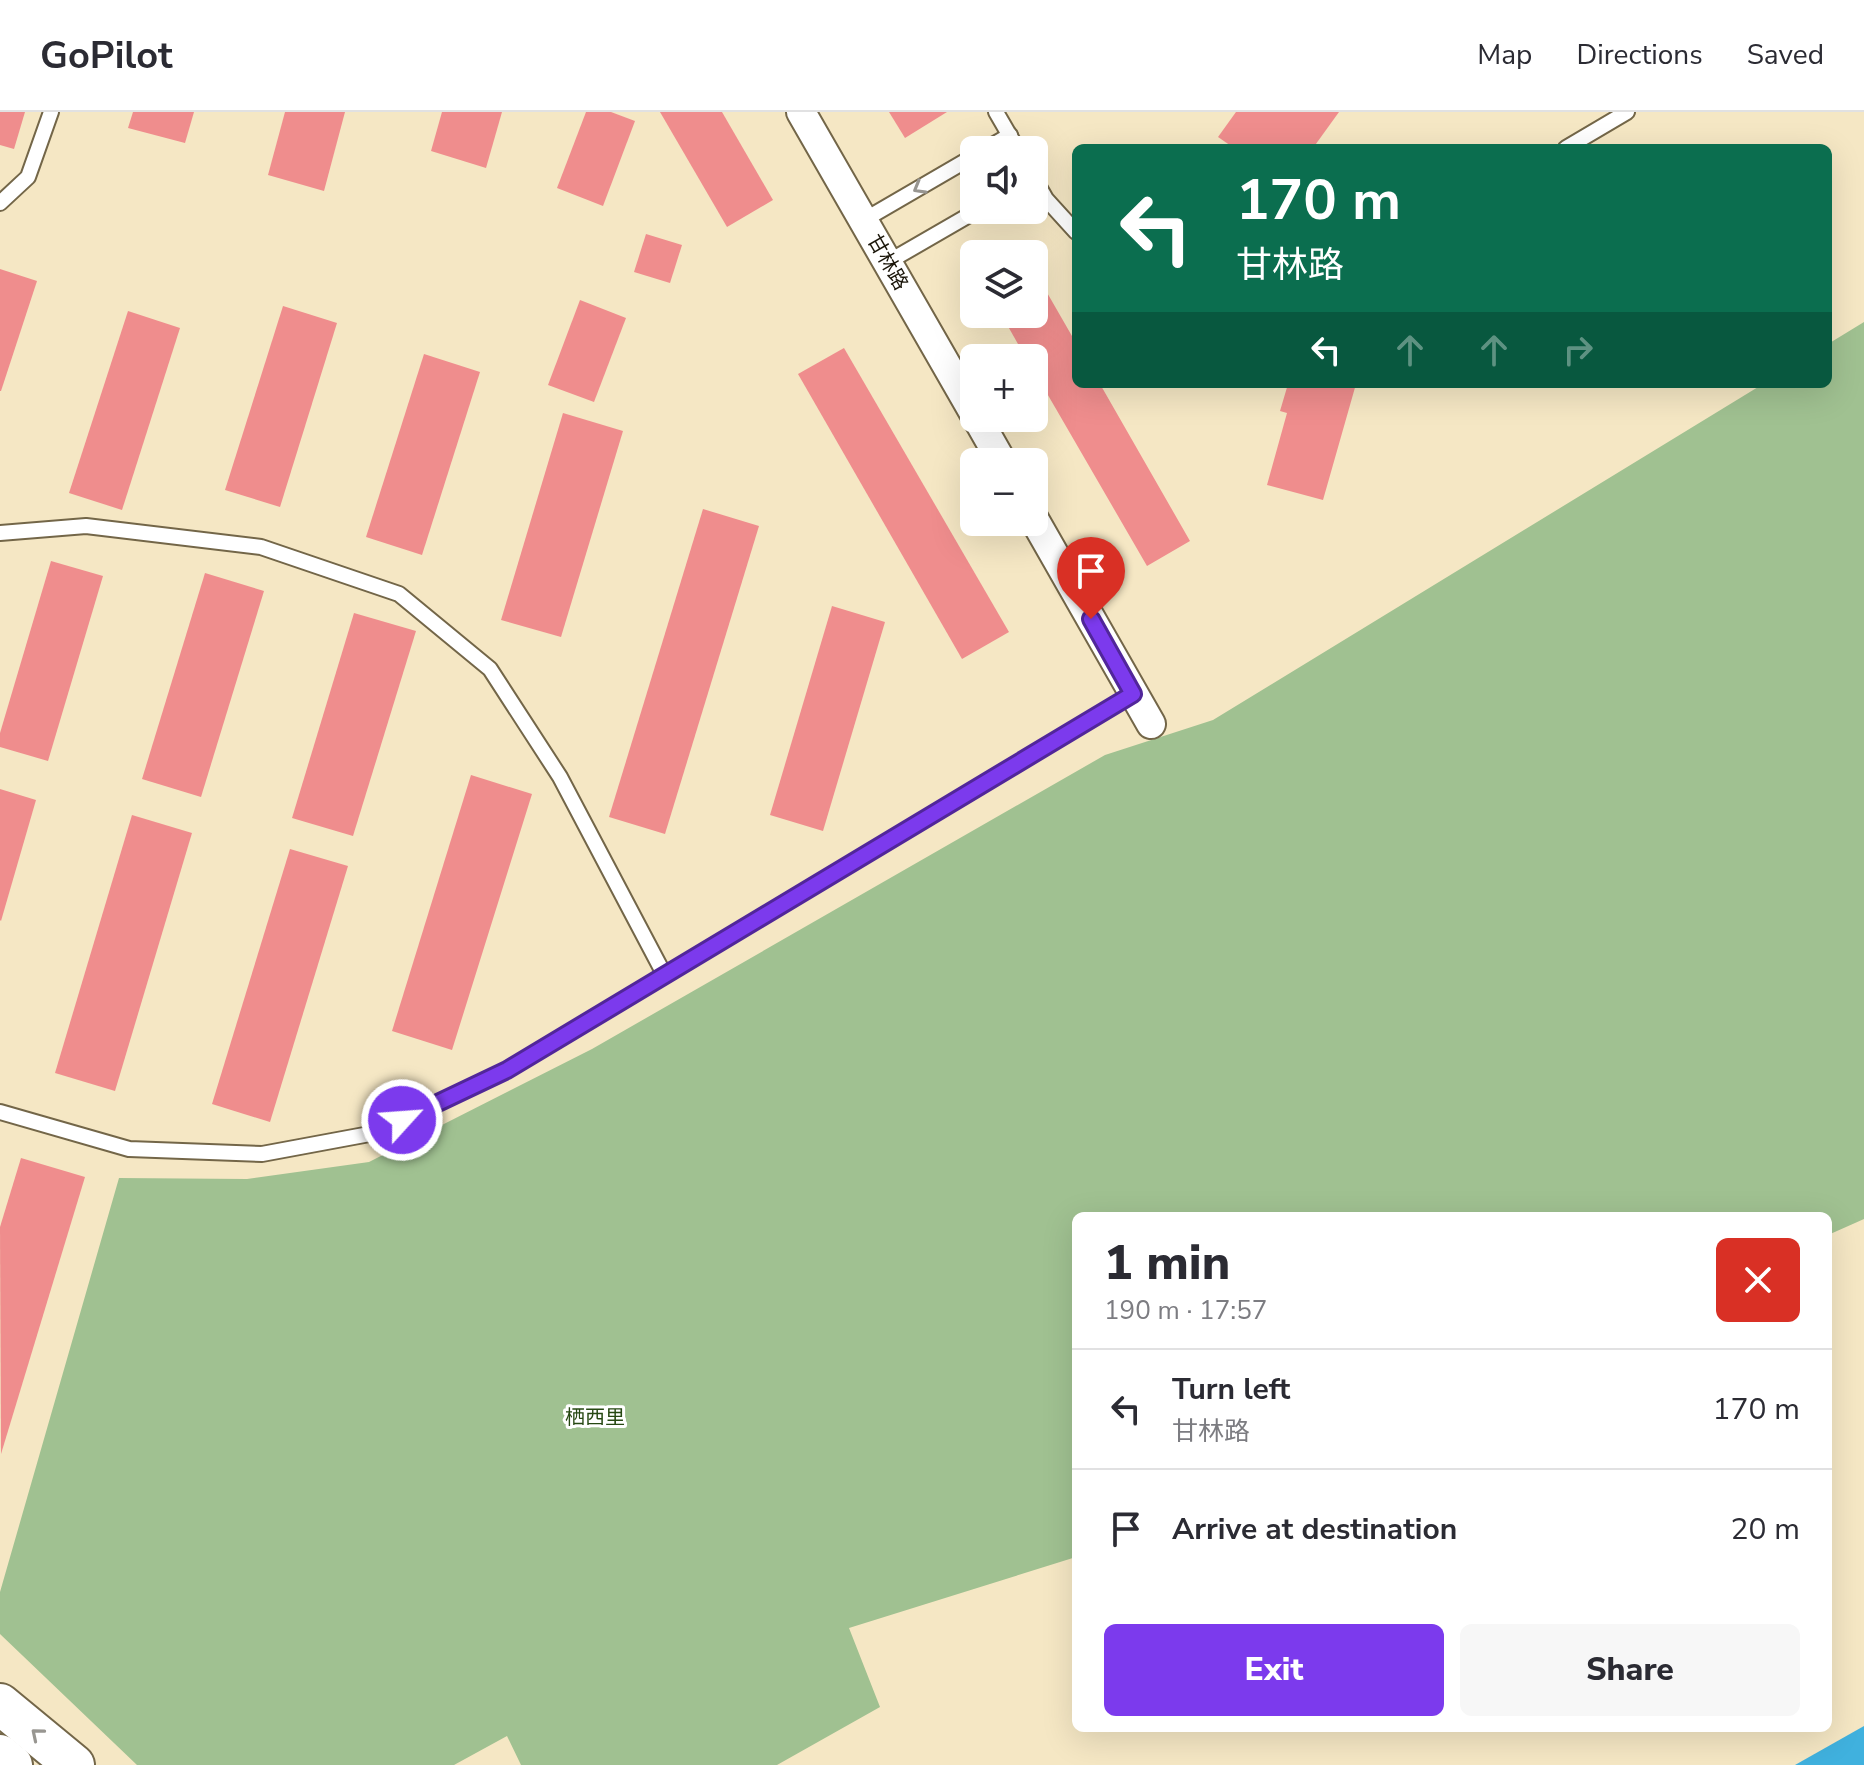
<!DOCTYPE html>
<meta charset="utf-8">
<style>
body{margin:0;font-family:"Nunito Sans","Noto Sans SC",sans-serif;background:#f7f7f7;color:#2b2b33;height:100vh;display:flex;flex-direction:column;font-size:30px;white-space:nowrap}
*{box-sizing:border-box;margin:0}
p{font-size:26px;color:#7c7c81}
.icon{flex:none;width:44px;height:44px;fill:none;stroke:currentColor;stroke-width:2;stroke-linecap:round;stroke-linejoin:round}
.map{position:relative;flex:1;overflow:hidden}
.details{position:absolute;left:1072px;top:1100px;width:760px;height:520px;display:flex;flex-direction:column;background:#fff;border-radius:12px;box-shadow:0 8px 32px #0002}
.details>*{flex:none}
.guide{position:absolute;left:1072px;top:32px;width:760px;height:244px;border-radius:12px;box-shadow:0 8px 32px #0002;background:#0b6e4f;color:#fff;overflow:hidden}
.tools{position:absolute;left:960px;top:24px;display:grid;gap:16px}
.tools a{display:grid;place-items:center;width:88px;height:88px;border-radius:12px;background:#fff;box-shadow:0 8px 32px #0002;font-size:40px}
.pin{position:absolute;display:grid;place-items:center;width:68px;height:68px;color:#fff;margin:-82px -34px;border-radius:50% 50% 50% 0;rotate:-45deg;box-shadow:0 0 8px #0007}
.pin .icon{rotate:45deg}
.me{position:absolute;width:88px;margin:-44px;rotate:64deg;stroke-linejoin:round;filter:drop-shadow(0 0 6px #0008)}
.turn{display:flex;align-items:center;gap:28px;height:168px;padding:0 32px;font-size:36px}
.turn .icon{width:104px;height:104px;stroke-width:2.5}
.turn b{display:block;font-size:56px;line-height:68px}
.lanes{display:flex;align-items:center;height:76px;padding:0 32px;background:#0003;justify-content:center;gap:40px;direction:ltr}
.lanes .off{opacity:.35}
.round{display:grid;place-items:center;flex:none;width:84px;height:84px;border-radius:12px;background:#f7f7f7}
.headline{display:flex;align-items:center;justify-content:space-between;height:136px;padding:0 32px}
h1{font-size:48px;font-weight:800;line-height:60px}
.button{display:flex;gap:16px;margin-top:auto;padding:16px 32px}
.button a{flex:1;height:92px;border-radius:12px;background:#7c3aed;color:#fff;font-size:32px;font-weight:800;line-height:92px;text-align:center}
.button a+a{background:#f7f7f7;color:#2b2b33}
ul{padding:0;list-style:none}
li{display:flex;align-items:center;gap:24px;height:120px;padding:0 32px;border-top:2px solid #e1e1e2}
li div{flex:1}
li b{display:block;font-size:30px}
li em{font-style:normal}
header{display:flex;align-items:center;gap:48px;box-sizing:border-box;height:112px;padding:0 40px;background:#fff;border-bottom:2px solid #e1e1e2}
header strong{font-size:38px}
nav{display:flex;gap:44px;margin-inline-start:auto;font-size:28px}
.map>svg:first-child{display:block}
.green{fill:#a0c191}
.water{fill:#40b1de}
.building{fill:#ef8d8d}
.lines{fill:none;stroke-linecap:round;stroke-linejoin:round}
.service-casing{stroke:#736648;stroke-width:18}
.minor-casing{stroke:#736648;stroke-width:32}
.secondary-casing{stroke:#736648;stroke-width:44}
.service{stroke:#fff;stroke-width:14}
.minor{stroke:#fff;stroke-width:28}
.secondary{stroke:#fff;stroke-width:40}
.oneway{stroke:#989691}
.route-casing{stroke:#51269a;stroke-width:20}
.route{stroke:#7c3aed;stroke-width:14}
.labels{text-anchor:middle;stroke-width:6;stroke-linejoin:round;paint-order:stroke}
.street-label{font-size:20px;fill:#1b160a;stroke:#fff}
.park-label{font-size:20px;fill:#264812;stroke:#fff}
</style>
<header>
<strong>GoPilot</strong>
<nav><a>Map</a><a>Directions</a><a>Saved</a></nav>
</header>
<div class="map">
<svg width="1864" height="1653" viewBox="0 0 1864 1653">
<rect width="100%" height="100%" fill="#f5e7c4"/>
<polygon class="green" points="1864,210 1864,1107 1828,1123 1828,1104 1076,1104 1076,1445 849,1516 880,1595 777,1653 521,1653 507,1624 454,1653 137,1653 0,1522 0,1480 119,1066 247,1067 369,1050 592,937 1105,643 1213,608 1763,272 1828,272 1828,232"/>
<polygon class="water" points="1864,1614 1864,1653 1795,1653"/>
<g class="building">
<polygon points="0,0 25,0 14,37 0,33"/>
<polygon points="133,0 194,0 185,31 128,16"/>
<polygon points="285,0 345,0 324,79 268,63"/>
<polygon points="442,0 502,0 486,56 431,39"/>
<polygon points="586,0 611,0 635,9 603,94 557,76"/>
<polygon points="660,0 722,0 773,88 727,115"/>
<polygon points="889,0 947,0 905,26"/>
<polygon points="1236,0 1339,0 1313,36 1234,36 1218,25"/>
<polygon points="646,122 682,133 670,171 634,160"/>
<polygon points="0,157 37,169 1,279 0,279"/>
<polygon points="1034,158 1076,231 1076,272 1100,272 1190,429 1147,454 1034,259 1034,246 1026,246 1001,202 1034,202"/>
<polygon points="580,188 626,206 594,290 548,273"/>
<polygon points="283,194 337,211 280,395 225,378"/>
<polygon points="128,199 180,216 122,398 69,381"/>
<polygon points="844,236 1009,520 962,547 798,262"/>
<polygon points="424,242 480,260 422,443 366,425"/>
<polygon points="1288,272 1356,272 1323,388 1267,373 1287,301 1280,299"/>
<polygon points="563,301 623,319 561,525 501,508"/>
<polygon points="703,397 759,414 665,722 609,705"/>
<polygon points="51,449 103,464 48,649 0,635 0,621"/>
<polygon points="205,461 264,479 201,685 142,667"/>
<polygon points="832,494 885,510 823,719 770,703"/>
<polygon points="354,501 416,519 353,724 292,706"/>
<polygon points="471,663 532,682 452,938 392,919"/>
<polygon points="0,677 36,688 1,809 0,808"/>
<polygon points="132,703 192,721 115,979 55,961"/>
<polygon points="290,737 348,754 270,1010 212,992"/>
<polygon points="21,1046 85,1065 1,1342 0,1115"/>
</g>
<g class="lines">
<defs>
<g id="service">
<polyline points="996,0 1018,38"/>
<polyline points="1566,36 1627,0"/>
<polyline points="984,38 1010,23"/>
<polyline points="1034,66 1046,87 1076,120"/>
<polyline points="0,91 28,65 51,0"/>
<polyline points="864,108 974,44"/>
<polyline points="888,150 978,98"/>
<polyline points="0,421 86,414 261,435 399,482 490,557 560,665 664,862"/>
<polyline points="0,1000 129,1037 262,1042 375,1021 507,958 1133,582"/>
</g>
<g id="minor">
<polyline points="801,0 974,301"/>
<polyline points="977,306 1002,350"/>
<polyline points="1034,407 1151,612"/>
</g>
<g id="secondary">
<polyline points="0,1592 74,1653"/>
<polyline points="0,1643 12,1653"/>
</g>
</defs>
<use href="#service" class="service-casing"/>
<use href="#minor" class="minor-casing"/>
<use href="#secondary" class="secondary-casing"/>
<use href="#service" class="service"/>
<use href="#minor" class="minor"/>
<use href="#secondary" class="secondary"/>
</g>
<defs><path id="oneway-chevron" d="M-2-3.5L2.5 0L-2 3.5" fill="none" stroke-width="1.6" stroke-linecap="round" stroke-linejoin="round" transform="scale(2)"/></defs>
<g class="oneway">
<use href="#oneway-chevron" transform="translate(919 76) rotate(150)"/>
<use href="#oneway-chevron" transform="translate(37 1622) rotate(-140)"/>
</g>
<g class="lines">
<defs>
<polyline id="route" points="402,1008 507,958 1133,582 1091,507"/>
</defs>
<use href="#route" class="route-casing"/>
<use href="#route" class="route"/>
</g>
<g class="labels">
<g class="street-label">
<text transform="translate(888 150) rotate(60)" y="7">甘林路</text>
</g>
<g class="park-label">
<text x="595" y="1312">栖西里</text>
</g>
</g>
</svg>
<div class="tools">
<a><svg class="icon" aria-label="sound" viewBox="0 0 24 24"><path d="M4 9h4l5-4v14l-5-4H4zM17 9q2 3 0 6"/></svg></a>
<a><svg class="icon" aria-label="layers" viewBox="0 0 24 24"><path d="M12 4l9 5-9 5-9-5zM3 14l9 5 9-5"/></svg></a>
<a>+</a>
<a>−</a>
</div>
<div class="pin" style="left:1091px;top:507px;background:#d93025"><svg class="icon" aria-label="arrive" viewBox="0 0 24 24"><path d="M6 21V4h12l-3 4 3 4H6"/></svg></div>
<svg class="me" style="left:402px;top:1008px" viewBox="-20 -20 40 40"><circle r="17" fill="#7c3aed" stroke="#fff" stroke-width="3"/><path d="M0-11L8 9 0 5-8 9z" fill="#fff"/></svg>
<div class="guide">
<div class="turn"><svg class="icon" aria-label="left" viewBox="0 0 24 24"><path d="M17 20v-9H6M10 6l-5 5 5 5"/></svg><div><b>170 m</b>甘林路</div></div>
<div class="lanes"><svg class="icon" aria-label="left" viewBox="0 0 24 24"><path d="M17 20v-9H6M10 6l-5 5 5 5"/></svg><svg class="icon off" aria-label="ahead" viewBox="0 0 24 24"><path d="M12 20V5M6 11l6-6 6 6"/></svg><svg class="icon off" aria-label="ahead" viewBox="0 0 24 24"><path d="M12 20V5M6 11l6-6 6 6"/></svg><svg class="icon off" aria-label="right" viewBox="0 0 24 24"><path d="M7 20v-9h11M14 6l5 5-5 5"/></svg></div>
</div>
<section class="details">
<div class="headline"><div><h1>1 min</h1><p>190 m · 17:57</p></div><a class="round" style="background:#d93025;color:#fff"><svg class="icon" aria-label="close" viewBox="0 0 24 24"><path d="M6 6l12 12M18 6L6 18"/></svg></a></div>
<ul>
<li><svg class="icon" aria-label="left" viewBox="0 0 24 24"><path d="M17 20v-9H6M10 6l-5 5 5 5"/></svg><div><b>Turn left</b><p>甘林路</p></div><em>170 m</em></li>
<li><svg class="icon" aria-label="arrive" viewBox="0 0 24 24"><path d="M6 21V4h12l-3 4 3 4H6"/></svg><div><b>Arrive at destination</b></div><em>20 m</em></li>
</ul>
<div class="button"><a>Exit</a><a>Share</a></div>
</section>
</div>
